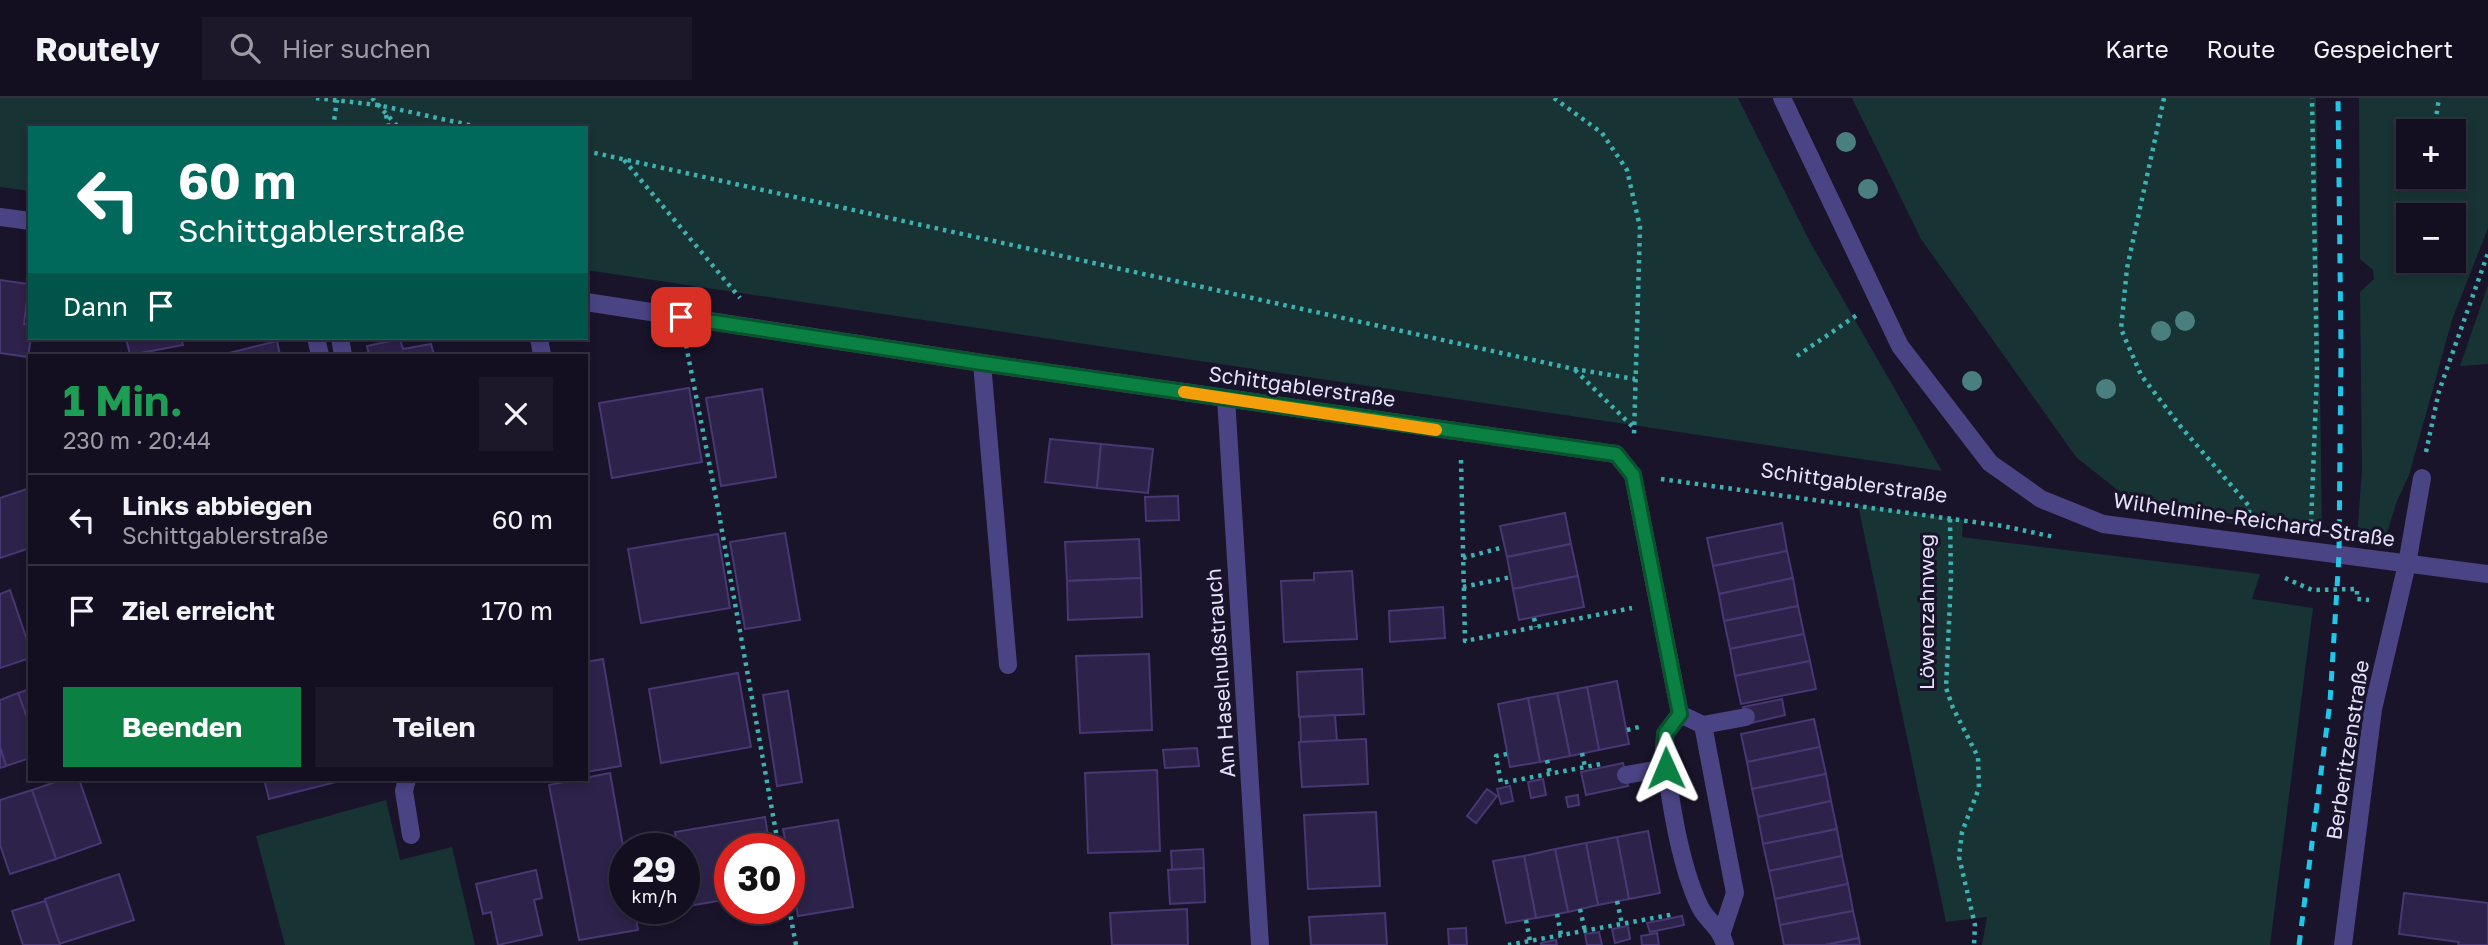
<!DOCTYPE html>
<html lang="de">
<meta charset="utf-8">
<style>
body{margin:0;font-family:"Golos Text",sans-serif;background:#1c1829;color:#f1f3f6;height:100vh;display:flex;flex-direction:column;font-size:26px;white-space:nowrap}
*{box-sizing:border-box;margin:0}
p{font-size:23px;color:#9d9ca5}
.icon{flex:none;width:38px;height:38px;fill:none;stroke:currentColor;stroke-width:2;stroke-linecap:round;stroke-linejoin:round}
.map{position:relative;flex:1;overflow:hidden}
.side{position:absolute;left:28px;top:256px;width:560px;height:427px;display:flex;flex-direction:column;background:#130f20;border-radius:0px;box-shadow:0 4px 10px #0003,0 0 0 2px #322f3e}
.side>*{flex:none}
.guide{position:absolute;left:28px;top:28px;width:560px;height:214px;border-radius:0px;box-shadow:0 4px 10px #0003,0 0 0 2px #322f3e;background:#00695c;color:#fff;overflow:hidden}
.fabs{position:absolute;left:2396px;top:21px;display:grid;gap:14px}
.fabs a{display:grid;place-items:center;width:70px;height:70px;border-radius:0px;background:#130f20;box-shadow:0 4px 10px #0003,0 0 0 2px #322f3e;font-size:35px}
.speed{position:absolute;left:609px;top:735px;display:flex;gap:14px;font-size:35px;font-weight:700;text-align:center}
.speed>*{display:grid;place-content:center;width:91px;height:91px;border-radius:50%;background:#130f20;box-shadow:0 4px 10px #0003,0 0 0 2px #322f3e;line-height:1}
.speed small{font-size:18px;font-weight:400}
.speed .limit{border:10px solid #d22;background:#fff;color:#111}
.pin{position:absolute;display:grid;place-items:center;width:60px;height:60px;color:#fff;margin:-30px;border-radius:14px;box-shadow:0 4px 10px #0006}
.me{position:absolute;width:77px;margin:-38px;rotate:359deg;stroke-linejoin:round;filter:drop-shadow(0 0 5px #0008)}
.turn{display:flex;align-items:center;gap:24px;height:147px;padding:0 35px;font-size:32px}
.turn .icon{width:91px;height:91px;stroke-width:2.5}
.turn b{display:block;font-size:49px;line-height:60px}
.then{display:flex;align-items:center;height:66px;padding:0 35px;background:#0003;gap:14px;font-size:26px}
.round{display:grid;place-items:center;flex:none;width:74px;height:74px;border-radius:0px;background:#1c1829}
.headline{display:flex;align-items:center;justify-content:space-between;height:119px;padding:0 35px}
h1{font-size:42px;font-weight:700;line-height:52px;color:#1e9e55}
.action{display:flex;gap:14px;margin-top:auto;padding:14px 35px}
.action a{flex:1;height:80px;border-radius:0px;background:#0b8043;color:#fff;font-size:28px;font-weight:700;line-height:80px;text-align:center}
.action a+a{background:#1c1829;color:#f1f3f6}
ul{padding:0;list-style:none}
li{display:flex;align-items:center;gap:21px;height:91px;padding:0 35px;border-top:2px solid #322f3e}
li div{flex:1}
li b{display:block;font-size:26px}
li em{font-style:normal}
header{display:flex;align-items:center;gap:42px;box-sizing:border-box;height:98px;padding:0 35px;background:#130f20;border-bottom:2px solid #322f3e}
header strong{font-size:33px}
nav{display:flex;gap:38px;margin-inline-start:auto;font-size:24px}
.search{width:490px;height:63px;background:#1c1829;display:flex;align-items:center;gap:18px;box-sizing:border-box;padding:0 24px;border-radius:0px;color:#9d9ca5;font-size:26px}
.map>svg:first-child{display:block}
.green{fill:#183334;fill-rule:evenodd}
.building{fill:#2d2249;stroke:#473773;stroke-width:2}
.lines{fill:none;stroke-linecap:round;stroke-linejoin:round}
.path{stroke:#3eb1b2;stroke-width:4.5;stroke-dasharray:3.5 5;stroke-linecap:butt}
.service{stroke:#4b4484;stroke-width:18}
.minor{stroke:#4b4484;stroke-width:18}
.tertiary{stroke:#4b4484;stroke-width:18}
.rail{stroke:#20c7e8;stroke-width:5;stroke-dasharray:10 9;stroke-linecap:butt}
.tree{fill:#4a7f7f}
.route-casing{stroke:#07532c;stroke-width:18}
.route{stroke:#0b8043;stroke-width:12}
.slow{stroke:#f59e0b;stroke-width:12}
.labels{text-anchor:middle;stroke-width:6;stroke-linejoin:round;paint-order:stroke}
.street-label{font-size:21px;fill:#e5e1fc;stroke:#19142a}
</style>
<header>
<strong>Routely</strong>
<div class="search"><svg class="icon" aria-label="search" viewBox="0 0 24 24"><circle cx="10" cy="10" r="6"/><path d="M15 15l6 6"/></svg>Hier suchen</div>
<nav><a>Karte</a><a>Route</a><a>Gespeichert</a></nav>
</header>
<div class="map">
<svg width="2488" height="847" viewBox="0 0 2488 847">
<rect width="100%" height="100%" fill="#19142a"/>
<g class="green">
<polygon points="0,0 1738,0 1810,144 1942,373 586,172 586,30 30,30 30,93 0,89"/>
<polygon points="1852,0 2316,0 2322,435 2188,420 2120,394 2076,359 1921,141"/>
<path d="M2359 0H2488V130L2452 222 2409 377 2397 403 2384 444 2357 442 2362 371 2360 194 2374 181 2373 172 2360 161ZM2454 33V79H2408V33ZM2408 117H2454V163H2408Z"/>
<polygon points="2488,187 2488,266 2460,268"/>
<polygon points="1858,407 1963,422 1962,439 2260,476 2252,501 2313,510 2270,847 1982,847 1987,819 1946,824"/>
<polygon points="386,702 400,762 452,749 475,847 285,847 256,738"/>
</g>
<g class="building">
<polygon points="0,182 29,186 24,226 30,226 31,240 28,259 0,255"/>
<polygon points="126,240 181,240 183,247 130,257"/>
<polygon points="400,241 403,251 431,246 434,257 369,257 367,248"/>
<polygon points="277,243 280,257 221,257"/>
<polygon points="689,290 702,364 612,380 599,305"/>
<polygon points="762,291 776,379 721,388 706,300"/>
<polygon points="1050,341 1101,346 1097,390 1045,384"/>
<polygon points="1101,346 1153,351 1148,395 1097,390"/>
<polygon points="30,390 30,450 0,460 0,400"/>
<polygon points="1178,398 1179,422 1146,423 1145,399"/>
<polygon points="1565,415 1571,446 1507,459 1500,428"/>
<polygon points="1782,425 1787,453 1713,468 1707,440"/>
<polygon points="785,435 800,522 745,531 730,444"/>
<polygon points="718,436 730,510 641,525 628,451"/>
<polygon points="1139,441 1141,480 1067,483 1065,444"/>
<polygon points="1571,446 1578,478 1513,491 1507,459"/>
<polygon points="1787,453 1793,480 1719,496 1713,468"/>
<polygon points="1352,473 1357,541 1284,544 1281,483 1314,482 1314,475"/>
<polygon points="1578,478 1584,509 1519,522 1513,491"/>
<polygon points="1141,480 1142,519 1068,522 1067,483"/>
<polygon points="1793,480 1798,508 1724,523 1719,496"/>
<polygon points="10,492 30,551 30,560 0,570 0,496"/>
<polygon points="1798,508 1804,536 1730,551 1724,523"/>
<polygon points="1443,509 1445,540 1390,544 1389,513"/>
<polygon points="1804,536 1810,563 1735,578 1730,551"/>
<polygon points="1149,556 1152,632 1080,635 1076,558"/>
<polygon points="603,561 621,668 586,674 586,564"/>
<polygon points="1810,563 1816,591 1741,606 1735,578"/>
<polygon points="1362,571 1364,616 1299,619 1297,574"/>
<polygon points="738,575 751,649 661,665 649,591"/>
<polygon points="1617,583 1629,646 1599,652 1587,589"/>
<polygon points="1587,589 1599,652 1570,658 1557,595"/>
<polygon points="30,591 30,628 18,595"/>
<polygon points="788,593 802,684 777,688 763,597"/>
<polygon points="18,595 30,628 30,660 6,668 0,649 0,602"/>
<polygon points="1557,595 1570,658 1540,664 1528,600"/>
<polygon points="1528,600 1540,664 1510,669 1498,606"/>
<polygon points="1782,601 1785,617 1747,626 1743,609"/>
<polygon points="1335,617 1337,643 1301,644 1300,619"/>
<polygon points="1814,621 1820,649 1747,664 1741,636"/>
<polygon points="1366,641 1368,686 1302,689 1299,644"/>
<polygon points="0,649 6,668 0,670"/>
<polygon points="1820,649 1826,676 1752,691 1747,664"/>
<polygon points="1197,650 1199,668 1165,670 1163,652"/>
<polygon points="1623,665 1628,688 1586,697 1581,674"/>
<polygon points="1157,672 1160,753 1088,755 1085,675"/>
<polygon points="610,675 625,759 625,810 634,810 638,832 579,842 549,687"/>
<polygon points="1826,676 1831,703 1758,719 1752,691"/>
<polygon points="64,681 79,681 101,745 56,761 32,692"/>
<polygon points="264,681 344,681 344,682 269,701"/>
<polygon points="1543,681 1546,697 1531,700 1528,684"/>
<polygon points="1510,688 1513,703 1501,706 1497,691"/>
<polygon points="1487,691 1497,698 1476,725 1467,718"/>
<polygon points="32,692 56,761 10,776 0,747 0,702"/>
<polygon points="1578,697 1579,707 1568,709 1566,699"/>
<polygon points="1831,703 1837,731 1763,746 1758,719"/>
<polygon points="1376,714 1380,788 1308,791 1304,717"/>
<polygon points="765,719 770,751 730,751 730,801 688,808 684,786 684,751 678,751 675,734"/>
<polygon points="838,722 853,809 798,818 789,766 789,751 787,751 783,731"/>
<polygon points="1837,731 1842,758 1769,773 1763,746"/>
<polygon points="1648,733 1660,795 1629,801 1617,739"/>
<polygon points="1617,739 1629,801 1598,807 1586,745"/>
<polygon points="1586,745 1598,807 1568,814 1555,751"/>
<polygon points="1203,751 1204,770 1172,772 1171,753"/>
<polygon points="1555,751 1568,814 1536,820 1524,758"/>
<polygon points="1524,758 1536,820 1506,825 1493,763"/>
<polygon points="1842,758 1848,786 1775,801 1769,773"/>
<polygon points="1204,770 1205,804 1170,806 1168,772"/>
<polygon points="536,772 542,800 534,802 542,837 498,847 491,814 483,816 476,786"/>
<polygon points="119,776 134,822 59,846 45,801"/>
<polygon points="1848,786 1853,813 1780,827 1775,801"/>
<polygon points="2404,795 2488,805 2488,847 2458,847 2459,844 2399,836"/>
<polygon points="45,803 60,847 23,847 12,813"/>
<polygon points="1187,811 1188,847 1112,847 1110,815"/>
<polygon points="1853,813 1859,840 1825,847 1784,847 1780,827"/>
<polygon points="1385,815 1387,847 1311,847 1309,819"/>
<polygon points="1682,818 1684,827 1650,834 1647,825"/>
<polygon points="1628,828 1630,841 1615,845 1612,831"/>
<polygon points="1466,830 1467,847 1449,847 1448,831"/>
<polygon points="1599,834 1602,847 1587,847 1585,836"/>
<polygon points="1657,835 1659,847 1642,847 1641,838"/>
<polygon points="1859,840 1860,847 1825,847"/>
<polygon points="1556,842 1557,847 1541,847 1541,845"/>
</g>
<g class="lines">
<g class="path">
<polyline points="316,0 378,7 483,30"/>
<polyline points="372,0 399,30"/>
<polyline points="1554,0 1602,35 1627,72 1640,129 1634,337"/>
<polyline points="2164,0 2127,170 2121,231 2141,277 2181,329 2249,408 2249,416"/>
<polyline points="386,17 389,30"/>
<polyline points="333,30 337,2"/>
<polyline points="2434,33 2439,0"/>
<polyline points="586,53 1574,271 1635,281"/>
<polyline points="624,62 740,200"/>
<polyline points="2430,91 2431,79"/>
<polyline points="686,247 717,405 779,751"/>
<polyline points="1797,258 1857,217"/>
<polyline points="1575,272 1634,330"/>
<polyline points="2426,354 2439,293 2488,155"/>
<polyline points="1461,362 1465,543 1632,510"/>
<polyline points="1661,381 2003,428 2054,439"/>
<polyline points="1950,421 1951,481 1946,590 1953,610 1978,659 1979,690 1962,734 1959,759 1975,827 1974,847"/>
<polyline points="2311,425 2317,275 2312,0"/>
<polyline points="1463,460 1504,449"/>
<polyline points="2285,480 2312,492 2357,491 2357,501 2369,502"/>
<polyline points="1463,489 1511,479"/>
<polyline points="1534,520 1536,529"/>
<polyline points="1627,632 1639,629"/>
<polyline points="1582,655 1585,669"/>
<polyline points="1507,656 1496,658 1501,685 1601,666"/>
<polyline points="1547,662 1550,676"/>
<polyline points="1617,803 1622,826"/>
<polyline points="789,810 796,847"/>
<polyline points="1580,811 1585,833"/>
<polyline points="1557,816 1561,837"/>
<polyline points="1526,822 1530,843"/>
<polyline points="1508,847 1675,816"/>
</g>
<g class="service">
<polyline points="316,240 320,257"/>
<polyline points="340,240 343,257"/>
<polyline points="539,240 542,257"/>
<polyline points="982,265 1008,567"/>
<polyline points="2407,466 2422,380"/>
<polyline points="1703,627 1746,619"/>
<polyline points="1626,677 1666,670"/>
<polyline points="407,681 404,693 411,737"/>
</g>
<g class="minor">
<polyline points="0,119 30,123"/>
<path d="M586 204 982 265 1616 356 1633 377 1680 616 1665 636 1664 654C1670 701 1679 764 1699 807 1706 823 1720 828 1725 847"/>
<polyline points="1226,300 1260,847"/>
<polyline points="1680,616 1703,627 1735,795 1722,834"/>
<polyline points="2343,847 2373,611 2407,466"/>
</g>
<polyline class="tertiary" points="1782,0 1900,248 1990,365 2041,401 2103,426 2488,476"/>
<polyline class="rail" points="2299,847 2330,604 2339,457 2341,249 2338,0"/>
</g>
<g class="tree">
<circle cx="1846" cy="44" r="10"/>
<circle cx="1868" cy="91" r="10"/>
<circle cx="2185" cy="223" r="10"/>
<circle cx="2161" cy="233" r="10"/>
<circle cx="1972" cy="283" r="10"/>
<circle cx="2106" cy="291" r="10"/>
</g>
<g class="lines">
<defs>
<polyline id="route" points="681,219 982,265 1616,356 1633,377 1680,616 1665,636 1666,670"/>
</defs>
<use href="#route" class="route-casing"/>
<use href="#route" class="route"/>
<polyline class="slow" points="1184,294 1436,332"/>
</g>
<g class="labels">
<g class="street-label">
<text transform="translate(1302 289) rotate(8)" y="7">Schittgablerstraße</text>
<text transform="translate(1854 385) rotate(8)" y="7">Schittgablerstraße</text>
<text transform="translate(2254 422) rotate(8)" y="7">Wilhelmine-Reichard-Straße</text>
<text transform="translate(1927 514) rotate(-90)" y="7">Löwenzahnweg</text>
<text transform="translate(1221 575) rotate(-94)" y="7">Am Haselnußstrauch</text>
<text transform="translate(2348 652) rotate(-81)" y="7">Berberitzenstraße</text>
</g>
</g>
</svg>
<div class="fabs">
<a>+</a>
<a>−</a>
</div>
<div class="speed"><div>29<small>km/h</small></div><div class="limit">30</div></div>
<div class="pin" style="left:681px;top:219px;background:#d93025"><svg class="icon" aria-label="arrive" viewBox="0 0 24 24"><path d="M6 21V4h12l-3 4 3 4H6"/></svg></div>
<svg class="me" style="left:1666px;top:670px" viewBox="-20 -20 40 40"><path d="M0-17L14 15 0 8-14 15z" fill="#0b8043" stroke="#fff" stroke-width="4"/></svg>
<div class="guide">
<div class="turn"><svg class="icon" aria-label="left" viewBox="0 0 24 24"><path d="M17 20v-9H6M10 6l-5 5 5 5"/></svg><div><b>60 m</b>Schittgablerstraße</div></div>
<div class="then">Dann<svg class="icon" aria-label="arrive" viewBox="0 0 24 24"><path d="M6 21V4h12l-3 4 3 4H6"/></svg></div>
</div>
<section class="side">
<div class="headline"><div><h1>1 Min.</h1><p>230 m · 20:44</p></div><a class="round"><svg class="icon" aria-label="close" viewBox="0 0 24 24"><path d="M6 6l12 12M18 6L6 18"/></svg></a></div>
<ul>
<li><svg class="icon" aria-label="left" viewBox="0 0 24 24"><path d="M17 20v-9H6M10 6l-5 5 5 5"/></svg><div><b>Links abbiegen</b><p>Schittgablerstraße</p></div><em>60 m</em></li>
<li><svg class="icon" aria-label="arrive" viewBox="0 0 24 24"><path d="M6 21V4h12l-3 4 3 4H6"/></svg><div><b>Ziel erreicht</b></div><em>170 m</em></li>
</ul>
<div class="action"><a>Beenden</a><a>Teilen</a></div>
</section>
</div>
